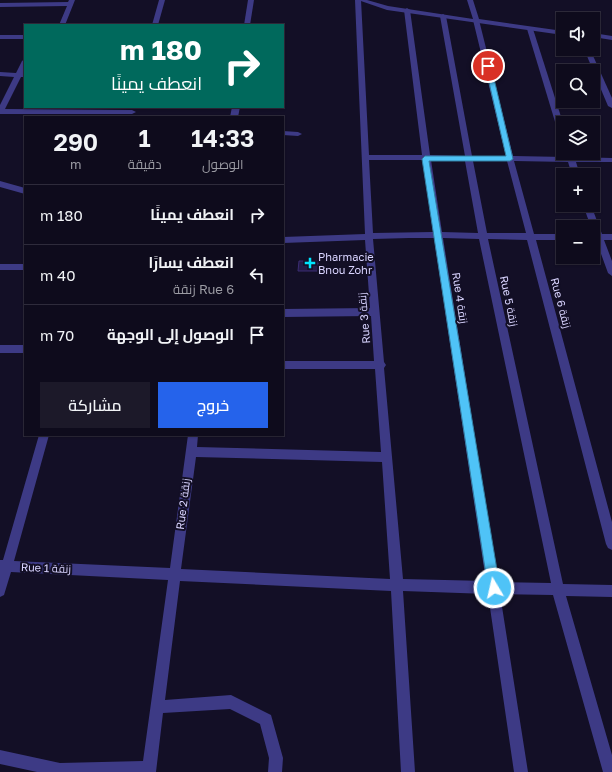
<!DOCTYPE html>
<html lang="ar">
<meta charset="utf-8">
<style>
body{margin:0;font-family:"Golos Text",Cairo,sans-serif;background:#1c1929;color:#f1f3f6;direction:rtl;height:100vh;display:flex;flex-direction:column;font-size:15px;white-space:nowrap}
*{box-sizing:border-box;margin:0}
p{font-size:13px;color:#9b9ba3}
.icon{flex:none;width:22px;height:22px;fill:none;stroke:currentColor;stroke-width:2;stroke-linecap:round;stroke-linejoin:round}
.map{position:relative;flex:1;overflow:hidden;direction:ltr}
.sheet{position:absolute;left:24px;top:116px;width:260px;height:320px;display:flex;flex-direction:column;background:#0e0b1c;border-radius:0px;box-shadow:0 1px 3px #0004,0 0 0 1px #2e2b3b;direction:rtl}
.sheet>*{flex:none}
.top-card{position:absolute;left:24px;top:24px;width:260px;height:84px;border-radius:0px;box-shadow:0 1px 3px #0004,0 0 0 1px #2e2b3b;direction:rtl;background:#00695c;color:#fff;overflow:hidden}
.tools{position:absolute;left:556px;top:12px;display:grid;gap:8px}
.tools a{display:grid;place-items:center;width:44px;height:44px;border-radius:0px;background:#0e0b1c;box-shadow:0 1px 3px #0004,0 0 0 1px #2e2b3b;font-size:20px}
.pin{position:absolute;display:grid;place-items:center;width:34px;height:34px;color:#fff;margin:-17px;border:2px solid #fff;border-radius:50%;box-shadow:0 1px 4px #0007}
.me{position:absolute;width:44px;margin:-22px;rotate:351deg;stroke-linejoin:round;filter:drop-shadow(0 0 3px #0008)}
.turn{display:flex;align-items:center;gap:14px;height:84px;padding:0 16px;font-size:18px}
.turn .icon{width:52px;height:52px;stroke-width:2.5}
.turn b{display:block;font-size:28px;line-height:34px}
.eta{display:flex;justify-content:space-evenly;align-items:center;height:68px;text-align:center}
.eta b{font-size:24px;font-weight:600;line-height:28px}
.cta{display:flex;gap:8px;margin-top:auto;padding:8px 16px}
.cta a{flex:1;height:46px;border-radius:0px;background:#2563eb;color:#fff;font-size:16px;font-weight:600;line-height:46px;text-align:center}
.cta a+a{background:#1c1929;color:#f1f3f6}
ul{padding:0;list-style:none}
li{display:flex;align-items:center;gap:12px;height:60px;padding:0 16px;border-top:1px solid #2e2b3b}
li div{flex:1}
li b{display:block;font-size:15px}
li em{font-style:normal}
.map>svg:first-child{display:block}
.building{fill:#241b47;stroke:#3b2d73}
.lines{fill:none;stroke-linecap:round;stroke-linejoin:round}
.lane{fill:#3d3a85;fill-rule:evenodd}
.street{fill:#3d3a85;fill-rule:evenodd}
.route{fill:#4fc3f7;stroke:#337fa1}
.poi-dot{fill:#00e5ff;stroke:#130f26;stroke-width:1.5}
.labels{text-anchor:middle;stroke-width:4;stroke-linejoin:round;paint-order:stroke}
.poi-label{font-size:11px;fill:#d9d4ff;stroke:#130f26;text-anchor:start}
.street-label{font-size:11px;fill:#d9d4ff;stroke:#130f26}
</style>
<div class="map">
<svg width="612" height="772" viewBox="0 0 612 772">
<rect width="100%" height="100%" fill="#130f26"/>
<polygon class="building" points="299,261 318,261 318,271 298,271"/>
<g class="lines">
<g class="lane">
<polygon points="358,0 367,0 388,6 473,19 467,0 473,0 479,19 563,31 563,35 387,10"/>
<polygon points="593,33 612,36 612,40 593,37"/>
</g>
<g class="street">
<polygon points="69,0 75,0 65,25 59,25 67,6 0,7 0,3 68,2"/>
<polygon points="159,0 165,0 158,25 152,25"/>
<polygon points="248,0 254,0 250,25 244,25"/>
<path d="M355 0H361L369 155H422L404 10 407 8 410 10 430 155 465 156 440 16 443 14 446 16 472 156H506L473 20 476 18 479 20 513 156 566 157 565 153H573L574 157 612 158V162H576L580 175H572L568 162 514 161 534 234H563V240H536L612 522V550L608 548 606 544 527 240 488 239 563 584 612 585V597L566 596 612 755V772H603L553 595 500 594 528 772H514L488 594 403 591 415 772H401L391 591 180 581 165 700 231 695 271 715 283 758 282 772H268L269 758 260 724 230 709 163 713 156 772H37L0 764V750L60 763 143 761 168 580 11 572 4 595 0 597V560H3L39 435H49L14 561 170 568 188 435H198L197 447 381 452 375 369H283V361H374L371 316 283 317V309L370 308 365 240 283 243V237L365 234ZM369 160H423L433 232 373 233ZM431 160 465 161 478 233 442 232ZM473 161H507L526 233H487ZM409 238H434L486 581 403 579 384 368 386 365 384 362 373 239ZM443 238 479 239 551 583 498 582ZM196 457 382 462 390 579 181 569Z"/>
<polygon points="530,27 533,29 563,123 563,137 559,135 527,29"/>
<rect x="0" y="35" width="25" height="4"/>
<polygon points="584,49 590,49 612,98 612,108 608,106"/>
<polygon points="25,59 25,68 23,73 25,73 25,77 21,77 5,109 132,110 136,112 132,114 0,114 0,105 14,77 0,76 0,72 16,73 22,61"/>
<polygon points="232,107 240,107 238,117 230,117"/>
<polygon points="283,131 298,132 302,134 298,136 283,135"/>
<polygon points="0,181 25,188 25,194 0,187"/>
<polygon points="583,205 591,205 602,234 612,234 612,240 604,240 612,261 612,276 608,273 596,240 593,240 593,227 591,227"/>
<rect x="0" y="264" width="25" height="6"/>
<rect x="0" y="345" width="25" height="8"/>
</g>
</g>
<polygon class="route" points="485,65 491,66 513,159 510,161 429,161 500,588 498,592 494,594 490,592 488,588 422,159 425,156 506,156"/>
<path class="poi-dot" d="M308 257h4v4h4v4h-4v4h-4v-4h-4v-4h4z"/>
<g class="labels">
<g class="poi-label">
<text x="318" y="261">Pharmacie<tspan x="318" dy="13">Bnou Zohr</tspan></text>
</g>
<g class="street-label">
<text transform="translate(460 298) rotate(81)" y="4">Rue 4 زنقة</text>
<text transform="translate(509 301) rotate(78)" y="4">Rue 5 زنقة</text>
<text transform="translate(561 303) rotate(75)" y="4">Rue 6 زنقة</text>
<text transform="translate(364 318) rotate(-95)" y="4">Rue 3 زنقة</text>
<text transform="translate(183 504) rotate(-83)" y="4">Rue 2 زنقة</text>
<text transform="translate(46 568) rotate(2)" y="4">Rue 1 زنقة</text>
</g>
</g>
</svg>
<div class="tools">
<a><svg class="icon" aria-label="sound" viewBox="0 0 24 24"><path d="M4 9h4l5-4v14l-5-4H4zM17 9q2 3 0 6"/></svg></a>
<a><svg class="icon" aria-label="search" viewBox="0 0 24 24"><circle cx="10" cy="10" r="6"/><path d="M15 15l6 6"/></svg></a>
<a><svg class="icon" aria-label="layers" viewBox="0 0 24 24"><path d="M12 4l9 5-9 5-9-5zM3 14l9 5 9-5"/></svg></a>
<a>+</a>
<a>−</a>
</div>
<div class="pin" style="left:488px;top:66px;background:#d93025"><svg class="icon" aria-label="arrive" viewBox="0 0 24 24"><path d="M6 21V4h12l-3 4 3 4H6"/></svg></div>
<svg class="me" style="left:494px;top:588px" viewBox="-20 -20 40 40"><circle r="17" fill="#4fc3f7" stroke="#fff" stroke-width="3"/><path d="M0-11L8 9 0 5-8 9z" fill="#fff"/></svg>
<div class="top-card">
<div class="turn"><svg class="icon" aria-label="right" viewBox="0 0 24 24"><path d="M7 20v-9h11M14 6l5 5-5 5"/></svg><div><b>180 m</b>انعطف يمينًا</div></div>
</div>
<section class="sheet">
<div class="eta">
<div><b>14:33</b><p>الوصول</p></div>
<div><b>1</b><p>دقيقة</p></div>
<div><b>290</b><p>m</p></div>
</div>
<ul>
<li><svg class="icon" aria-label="right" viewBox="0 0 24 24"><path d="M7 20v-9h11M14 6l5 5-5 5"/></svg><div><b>انعطف يمينًا</b></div><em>180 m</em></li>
<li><svg class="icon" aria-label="left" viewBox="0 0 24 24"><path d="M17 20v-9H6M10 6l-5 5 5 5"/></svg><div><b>انعطف يسارًا</b><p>Rue 6 زنقة</p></div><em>40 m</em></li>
<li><svg class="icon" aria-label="arrive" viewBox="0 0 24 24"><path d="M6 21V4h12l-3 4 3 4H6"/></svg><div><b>الوصول إلى الوجهة</b></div><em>70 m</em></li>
</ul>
<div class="cta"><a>خروج</a><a>مشاركة</a></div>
</section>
</div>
